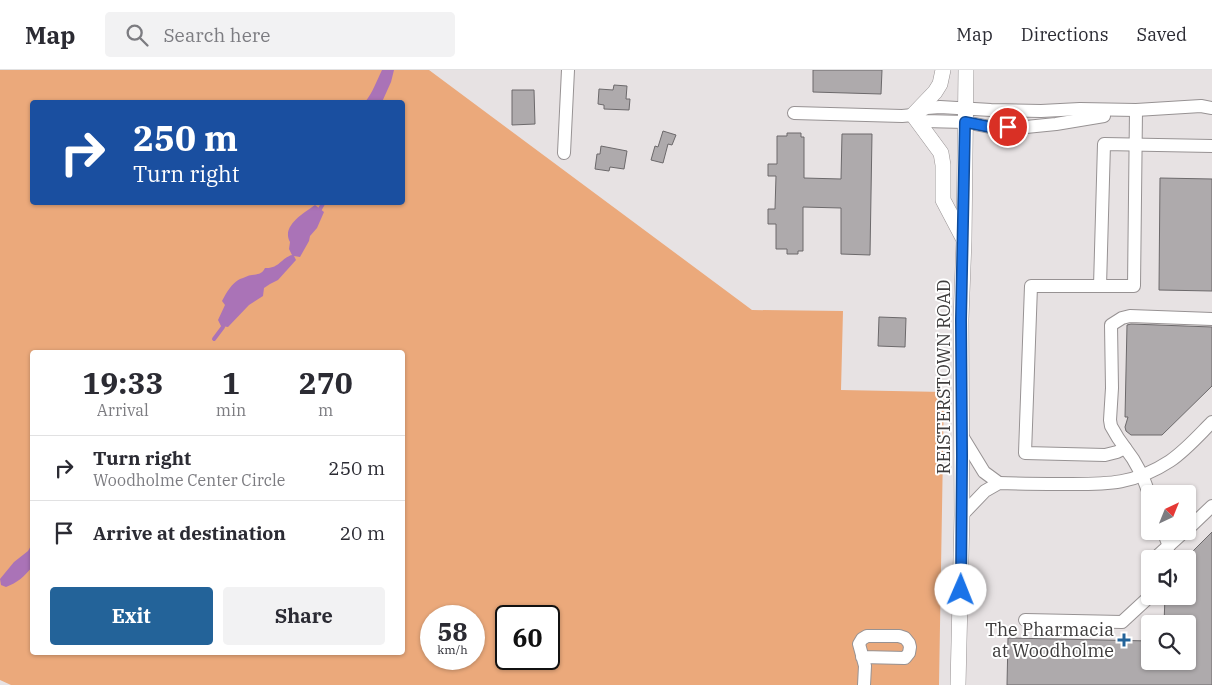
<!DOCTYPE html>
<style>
body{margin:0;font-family:"IBM Plex Serif",serif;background:#f2f2f3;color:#2b2b33;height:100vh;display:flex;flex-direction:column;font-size:19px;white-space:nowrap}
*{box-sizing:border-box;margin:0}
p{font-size:16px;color:#7c7c81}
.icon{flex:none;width:28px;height:28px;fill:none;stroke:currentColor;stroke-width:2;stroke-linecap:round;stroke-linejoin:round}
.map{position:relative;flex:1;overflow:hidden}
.sheet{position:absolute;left:30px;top:280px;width:375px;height:305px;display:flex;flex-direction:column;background:#fff;border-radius:5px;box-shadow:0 1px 4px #0004}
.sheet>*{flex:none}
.hud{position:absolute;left:30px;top:30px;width:375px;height:105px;border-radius:5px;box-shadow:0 1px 4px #0004;background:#1a4fa0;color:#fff;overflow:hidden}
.needle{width:32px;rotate:43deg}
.fabs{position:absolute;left:1141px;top:415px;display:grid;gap:10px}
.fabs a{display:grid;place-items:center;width:55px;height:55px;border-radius:5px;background:#fff;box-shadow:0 1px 4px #0004;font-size:25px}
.speed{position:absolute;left:420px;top:535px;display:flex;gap:10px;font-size:25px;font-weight:700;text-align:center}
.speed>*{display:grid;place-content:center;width:65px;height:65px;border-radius:50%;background:#fff;box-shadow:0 1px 4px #0004;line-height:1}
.speed small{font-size:12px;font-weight:400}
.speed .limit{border:2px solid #111;border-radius:8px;background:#fff;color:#111}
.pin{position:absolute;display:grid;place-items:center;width:42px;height:42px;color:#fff;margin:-21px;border:2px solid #fff;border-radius:50%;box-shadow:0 1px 5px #0007}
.me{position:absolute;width:55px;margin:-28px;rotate:1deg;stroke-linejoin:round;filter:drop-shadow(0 0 4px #0008)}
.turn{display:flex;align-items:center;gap:18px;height:105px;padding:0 20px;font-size:22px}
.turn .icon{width:65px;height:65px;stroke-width:2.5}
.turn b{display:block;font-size:35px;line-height:42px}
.eta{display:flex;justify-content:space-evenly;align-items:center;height:85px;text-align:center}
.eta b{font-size:30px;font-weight:800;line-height:35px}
.button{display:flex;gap:10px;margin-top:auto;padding:10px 20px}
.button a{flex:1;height:58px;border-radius:5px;background:#236399;color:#fff;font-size:20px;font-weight:800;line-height:58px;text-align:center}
.button a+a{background:#f2f2f3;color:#2b2b33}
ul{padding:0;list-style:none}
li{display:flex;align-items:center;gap:15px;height:65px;padding:0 20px;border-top:1px solid #e1e1e2}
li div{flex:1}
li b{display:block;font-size:19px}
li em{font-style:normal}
header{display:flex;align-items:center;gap:30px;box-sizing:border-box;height:70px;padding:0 25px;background:#fff;border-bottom:1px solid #e1e1e2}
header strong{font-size:24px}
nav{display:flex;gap:28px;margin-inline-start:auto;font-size:18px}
.search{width:350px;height:45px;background:#f2f2f3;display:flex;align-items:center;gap:12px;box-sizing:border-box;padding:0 18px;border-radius:5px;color:#7c7c81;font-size:19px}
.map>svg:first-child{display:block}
.green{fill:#eba97b;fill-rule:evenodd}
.water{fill:#aa73b7}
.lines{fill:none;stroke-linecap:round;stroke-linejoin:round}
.stream{stroke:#aa73b7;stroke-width:4}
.building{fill:#aeaaac;stroke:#6c696b}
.minor-casing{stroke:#979293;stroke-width:14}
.major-casing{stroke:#979293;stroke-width:16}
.minor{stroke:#fff;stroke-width:12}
.major{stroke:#fff;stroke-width:15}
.route-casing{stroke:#114b97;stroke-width:12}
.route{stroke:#1a73e8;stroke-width:9}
.poi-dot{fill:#236399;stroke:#fff;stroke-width:2}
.labels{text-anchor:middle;stroke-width:4;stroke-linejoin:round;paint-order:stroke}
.street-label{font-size:18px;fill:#3e3c3c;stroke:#fff}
.poi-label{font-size:18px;fill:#3e3c3c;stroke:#fff;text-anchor:end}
</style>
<header>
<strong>Map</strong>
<div class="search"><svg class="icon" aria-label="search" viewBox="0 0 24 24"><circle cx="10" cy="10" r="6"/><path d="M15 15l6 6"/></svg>Search here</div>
<nav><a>Map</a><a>Directions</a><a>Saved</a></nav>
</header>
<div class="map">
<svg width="1212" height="615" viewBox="0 0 1212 615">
<rect width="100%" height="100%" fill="#e7e2e3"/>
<path class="green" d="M0 0H429L752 240 843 241 841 320 944 322 939 615H11L0 610ZM32 32H402V132H32ZM32 282H402V582H32ZM431 546H474V589H431ZM506 546H549V589H506Z"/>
<g class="water">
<path d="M382 0H394L391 12 382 32H365C373 22 376 12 382 0Z"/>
<path d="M315 135 324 142 317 158 310 166 309 171 300 187 294 186 296 190 278 210 270 214 264 218 263 226 249 235 228 257 221 256 218 250 225 235 222 231C226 223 232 213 240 209 244 208 248 205 252 205 259 204 262 204 265 198 279 199 281 188 292 185L289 179 290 172C281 156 304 143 315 135Z"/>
<path d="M32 474V497C25 506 17 513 6 517L1 515 0 509 14 492 28 481Z"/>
</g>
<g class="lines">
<g class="stream">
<polyline points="320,139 324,132"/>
<polyline points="214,269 223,257"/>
</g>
</g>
<g class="building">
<polygon points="813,0 882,0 881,24 813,22"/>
<polygon points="614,15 627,16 626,29 630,29 629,40 604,39 604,35 598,34 599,19 613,20"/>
<polygon points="512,20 534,20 535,54 512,55"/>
<polygon points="663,61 676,65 672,75 668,74 663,93 651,90 655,76 658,77"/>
<polygon points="787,63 801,63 801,67 804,67 804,108 841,109 842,64 872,64 870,185 841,184 841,138 803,137 803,181 798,181 798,184 787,184 787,179 776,179 776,154 768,154 768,139 775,139 776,106 768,106 768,94 777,94 777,66 787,66"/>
<polygon points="601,76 627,81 624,99 610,97 609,101 595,99 597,84 600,84"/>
<polygon points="1160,108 1212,109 1212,221 1159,220"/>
<polygon points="879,247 906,248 905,277 878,276"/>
<polygon points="1131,254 1212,257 1212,316 1162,365 1131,365 1126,361 1125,357 1128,347 1125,347 1127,255"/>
<polygon points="1212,462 1212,615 1007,615 1008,568 1150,571 1150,591 1188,591 1188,554 1164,554 1165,526 1188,526 1188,486"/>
</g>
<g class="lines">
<defs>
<g id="minor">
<polyline points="794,43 902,46 913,45 927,38 940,37 991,40 1041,41 1080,39 1136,40 1201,36 1212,38"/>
<polyline points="913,45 924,51 965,52 990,57 1026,57 1056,54 1104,46"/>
<polyline points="564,83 568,0"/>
<polyline points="1100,216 1104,74 1212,76"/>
<polyline points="962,366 984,402 999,413"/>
<polyline points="1125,378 1117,382 1105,385 1025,383 1031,216 1134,216 1136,40"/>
<polyline points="1150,426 1142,405 1133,389 1118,368 1111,356 1110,350 1112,318 1111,255 1122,248 1130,246 1212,249"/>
<path d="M962 445 985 421 999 413C1020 414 1040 414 1061 414 1104 414 1132 416 1170 391 1186 380 1199 365 1212 352"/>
<polyline points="1188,459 1212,436"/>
<polyline points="1163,461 1169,476"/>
<polyline points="1154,489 1185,461"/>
<polyline points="1025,550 1122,552 1148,528 1149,493 1150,492"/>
<polyline points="862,587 905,588 909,583 910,577 909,573 905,568 899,566 867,566 862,569 859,574 865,596 864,615"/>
</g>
<g id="major">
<polyline points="943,0 940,14 935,22 913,45 941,83 943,95 943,130 963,168"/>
<polyline points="958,615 962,445 961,249 964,170 966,0"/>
</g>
</defs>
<use href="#minor" class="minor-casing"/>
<use href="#major" class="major-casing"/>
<use href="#minor" class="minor"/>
<use href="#major" class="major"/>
</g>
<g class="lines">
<defs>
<polyline id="route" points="961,520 962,386 961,250 965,52 990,57 1008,57"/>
</defs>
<use href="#route" class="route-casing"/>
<use href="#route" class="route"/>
</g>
<path class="poi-dot" d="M1121.5 562.5h5v5h5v5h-5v5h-5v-5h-5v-5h5z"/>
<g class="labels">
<g class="street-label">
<text transform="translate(944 307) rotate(-90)" y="6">REISTERSTOWN ROAD</text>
</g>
<g class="poi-label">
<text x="1114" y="566">The Pharmacia<tspan x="1114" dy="21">at Woodholme</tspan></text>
</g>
</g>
</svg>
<div class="fabs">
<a><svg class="needle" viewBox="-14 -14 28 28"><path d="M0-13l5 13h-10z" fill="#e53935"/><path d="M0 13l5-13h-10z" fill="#7c7c81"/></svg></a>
<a><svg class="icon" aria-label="sound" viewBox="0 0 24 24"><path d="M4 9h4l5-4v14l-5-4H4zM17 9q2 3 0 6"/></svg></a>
<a><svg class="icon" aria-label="search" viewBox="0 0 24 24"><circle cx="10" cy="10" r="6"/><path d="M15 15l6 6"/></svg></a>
</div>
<div class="speed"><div>58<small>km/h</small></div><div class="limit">60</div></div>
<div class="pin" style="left:1008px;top:57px;background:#d93025"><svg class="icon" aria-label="arrive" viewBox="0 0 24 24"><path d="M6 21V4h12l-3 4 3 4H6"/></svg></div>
<svg class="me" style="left:961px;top:520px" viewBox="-20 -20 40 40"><circle r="19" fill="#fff"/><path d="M0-13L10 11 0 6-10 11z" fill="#1a73e8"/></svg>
<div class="hud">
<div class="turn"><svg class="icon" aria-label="right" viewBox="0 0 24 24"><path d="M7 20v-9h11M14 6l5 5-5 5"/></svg><div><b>250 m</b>Turn right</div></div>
</div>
<section class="sheet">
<div class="eta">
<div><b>19:33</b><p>Arrival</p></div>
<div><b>1</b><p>min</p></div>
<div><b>270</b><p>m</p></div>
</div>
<ul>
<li><svg class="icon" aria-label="right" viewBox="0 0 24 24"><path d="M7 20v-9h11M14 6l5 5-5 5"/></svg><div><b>Turn right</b><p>Woodholme Center Circle</p></div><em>250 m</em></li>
<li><svg class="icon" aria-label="arrive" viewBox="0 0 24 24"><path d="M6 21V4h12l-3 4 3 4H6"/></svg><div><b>Arrive at destination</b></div><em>20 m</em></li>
</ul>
<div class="button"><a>Exit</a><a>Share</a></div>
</section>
</div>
